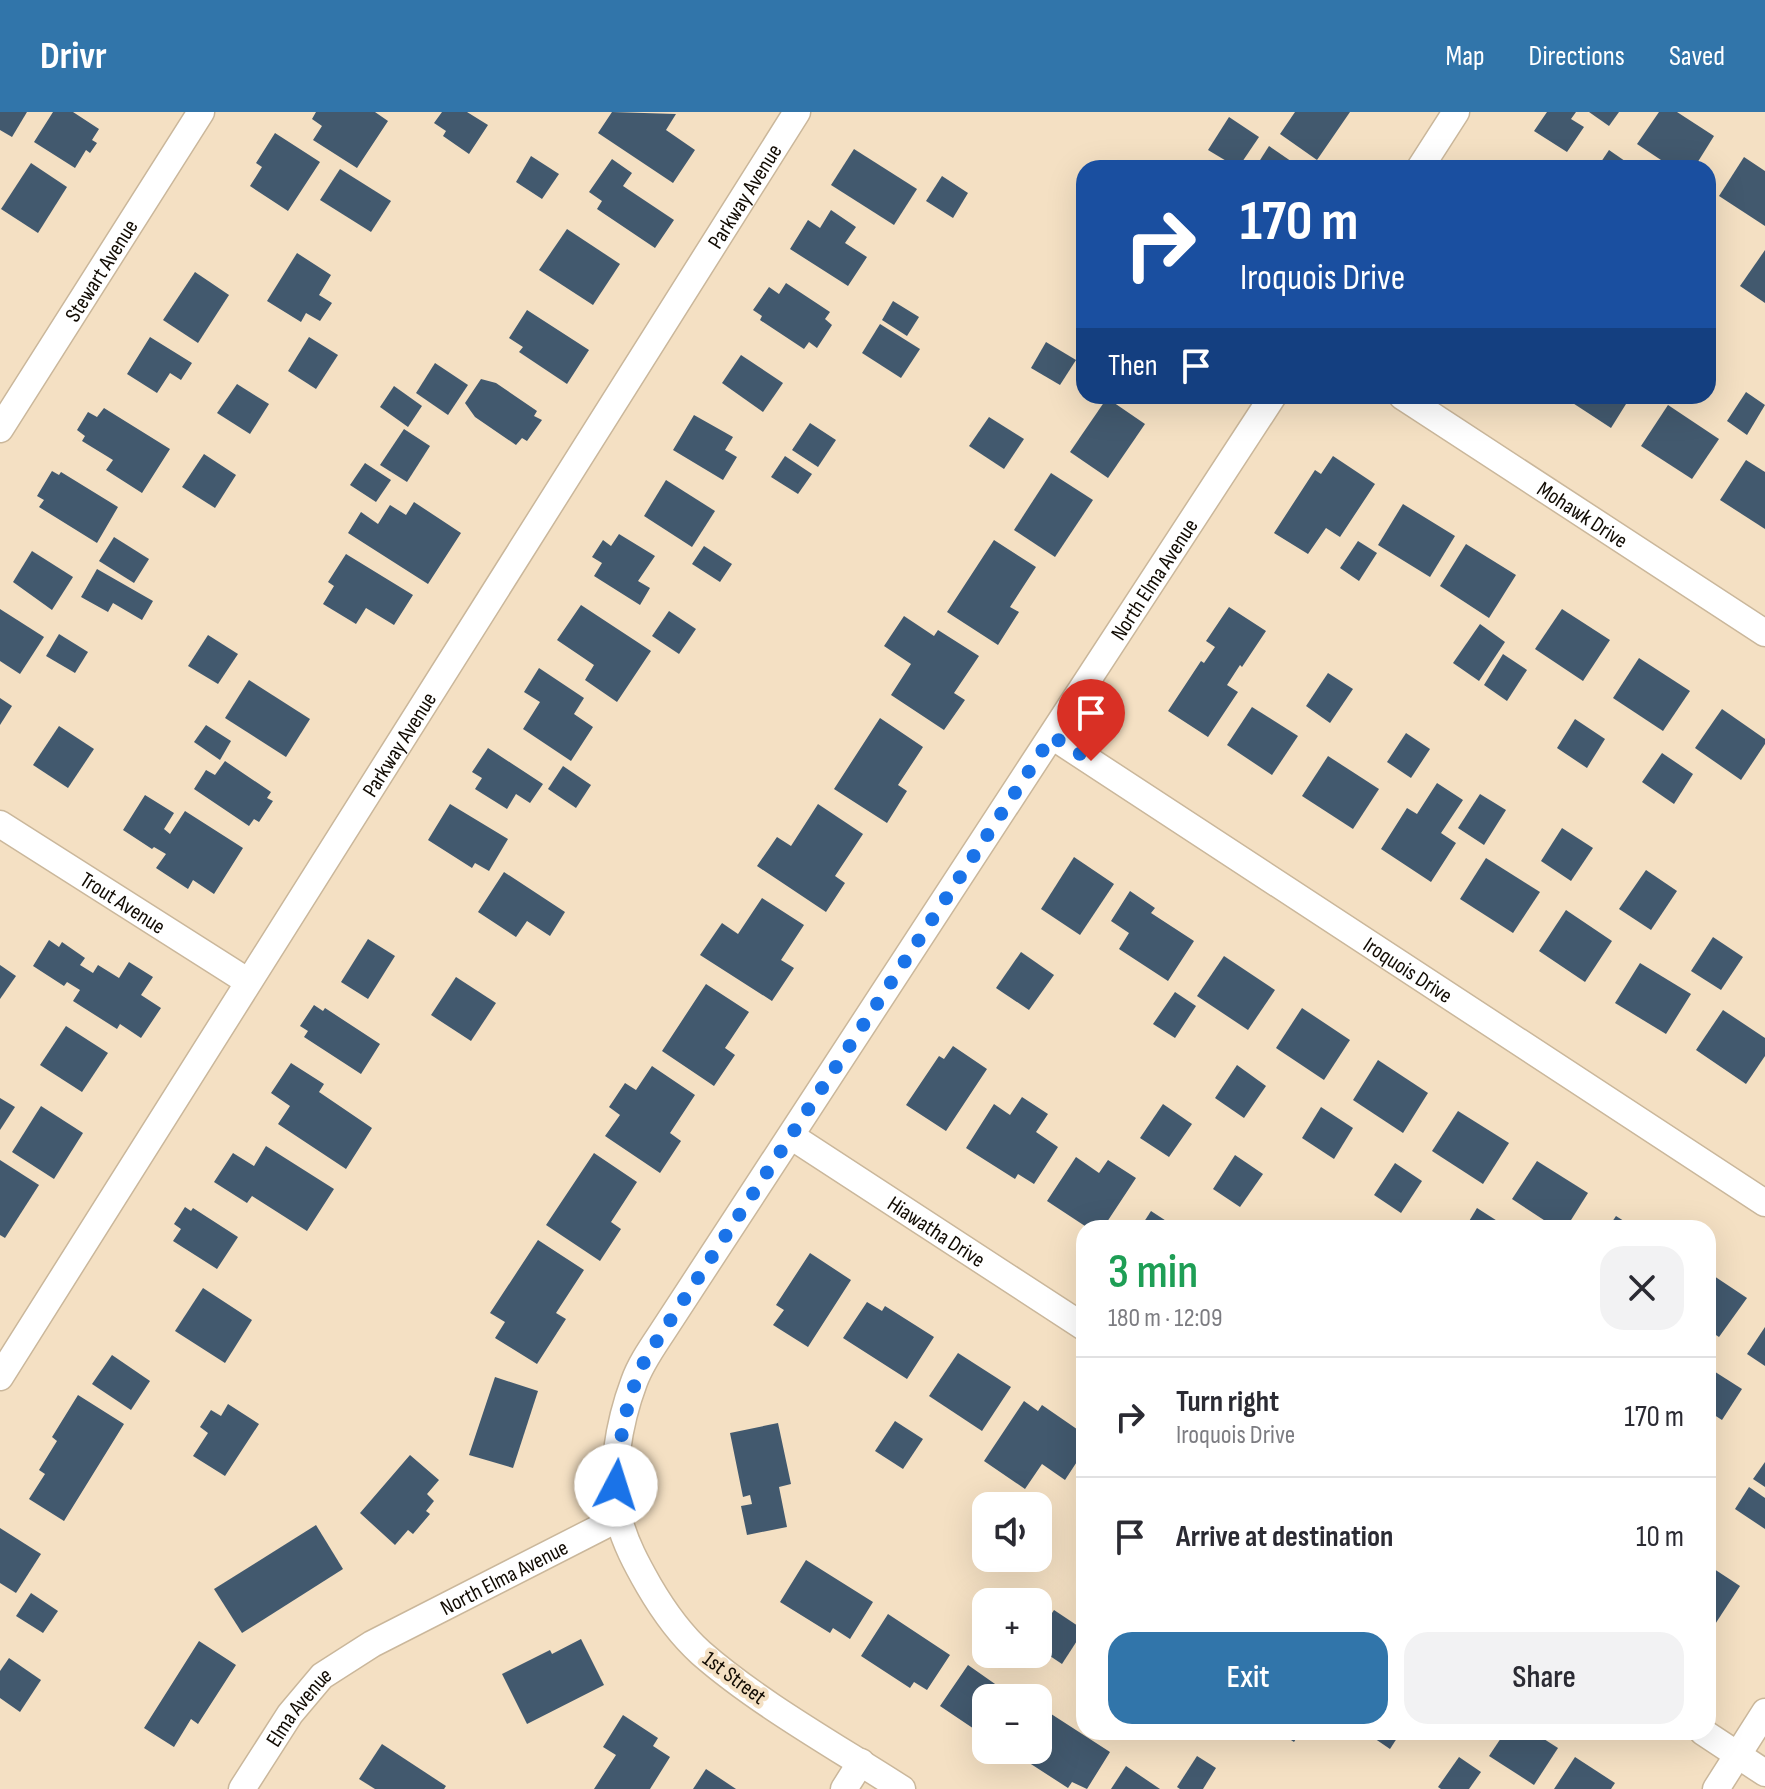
<!DOCTYPE html>
<meta charset="utf-8">
<style>
body{margin:0;font-family:"Sofia Sans Condensed",sans-serif;background:#f2f2f3;color:#2b2b33;height:100vh;display:flex;flex-direction:column;font-size:30px;white-space:nowrap}
*{box-sizing:border-box;margin:0}
p{font-size:26px;color:#7c7c81}
.icon{flex:none;width:44px;height:44px;fill:none;stroke:currentColor;stroke-width:2;stroke-linecap:round;stroke-linejoin:round}
.map{position:relative;flex:1;overflow:hidden}
.panel{position:absolute;left:1076px;top:1108px;width:640px;height:520px;display:flex;flex-direction:column;background:#fff;border-radius:24px;box-shadow:0 8px 32px #0002}
.panel>*{flex:none}
.banner{position:absolute;left:1076px;top:48px;width:640px;height:244px;border-radius:24px;box-shadow:0 8px 32px #0002;background:#1a4fa0;color:#fff;overflow:hidden}
.tools{position:absolute;left:972px;top:1380px;display:grid;gap:16px}
.tools a{display:grid;place-items:center;width:80px;height:80px;border-radius:16px;background:#fff;box-shadow:0 8px 32px #0002;font-size:40px}
.pin{position:absolute;display:grid;place-items:center;width:68px;height:68px;color:#fff;margin:-82px -34px;border-radius:50% 50% 50% 0;rotate:-45deg;box-shadow:0 0 8px #0007}
.pin .icon{rotate:45deg}
.me{position:absolute;width:88px;margin:-44px;rotate:5deg;stroke-linejoin:round;filter:drop-shadow(0 0 6px #0008)}
.turn{display:flex;align-items:center;gap:28px;height:168px;padding:0 32px;font-size:36px}
.turn .icon{width:104px;height:104px;stroke-width:2.5}
.turn b{display:block;font-size:56px;line-height:68px}
.then{display:flex;align-items:center;height:76px;padding:0 32px;background:#0003;gap:16px;font-size:30px}
.round{display:grid;place-items:center;flex:none;width:84px;height:84px;border-radius:24px;background:#f2f2f3}
.head{display:flex;align-items:center;justify-content:space-between;height:136px;padding:0 32px}
h1{font-size:48px;font-weight:600;line-height:60px;color:#1e9e55}
.cta{display:flex;gap:16px;margin-top:auto;padding:16px 32px}
.cta a{flex:1;height:92px;border-radius:24px;background:#3175aa;color:#fff;font-size:32px;font-weight:600;line-height:92px;text-align:center}
.cta a+a{background:#f2f2f3;color:#2b2b33}
ul{padding:0;list-style:none}
li{display:flex;align-items:center;gap:24px;height:120px;padding:0 32px;border-top:2px solid #e1e1e2}
li div{flex:1}
li b{display:block;font-size:30px}
li em{font-style:normal}
header{display:flex;align-items:center;gap:48px;box-sizing:border-box;height:112px;padding:0 40px;background:#3175aa;color:#fff}
header strong{font-size:38px}
nav{display:flex;gap:44px;margin-inline-start:auto;font-size:28px}
.map>svg:first-child{display:block}
.building{fill:#42596e}
.lines{fill:none;stroke-linecap:round;stroke-linejoin:round}
.street-casing{stroke:#cab79b;stroke-width:29}
.street{stroke:#fff;stroke-width:26}
.route{stroke:#1a73e8;stroke-width:14;stroke-dasharray:0 25.2}
.labels{text-anchor:middle;stroke-width:8;stroke-linejoin:round;paint-order:stroke}
.street-label{font-size:22px;fill:#110b03;stroke:#f4e0c3}
</style>
<header>
<strong>Drivr</strong>
<nav><a>Map</a><a>Directions</a><a>Saved</a></nav>
</header>
<div class="map">
<svg width="1765" height="1677" viewBox="0 0 1765 1677">
<rect width="100%" height="100%" fill="#f4e0c3"/>
<g class="building">
<polygon points="0,0 27,0 12,25 0,18"/>
<polygon points="53,0 73,0 99,17 92,28 97,31 90,41 86,38 75,56 34,30"/>
<polygon points="316,0 375,0 388,9 357,56 313,28 322,14 312,7"/>
<polygon points="442,0 467,0 488,13 469,42 443,24 446,19 434,11"/>
<polygon points="612,0 676,2 666,18 695,38 673,71 598,21"/>
<polygon points="1295,0 1350,0 1317,48 1280,22"/>
<polygon points="1547,0 1576,0 1571,7 1584,15 1567,40 1534,19"/>
<polygon points="1589,0 1619,0 1609,14"/>
<polygon points="1659,0 1677,0 1714,24 1694,56 1673,56 1637,32"/>
<polygon points="1229,5 1259,25 1238,56 1208,38"/>
<polygon points="275,21 320,50 288,99 250,74 262,55 256,51"/>
<polygon points="1269,34 1301,56 1255,56"/>
<polygon points="854,37 917,77 894,113 831,73"/>
<polygon points="1609,38 1635,56 1597,56"/>
<polygon points="531,44 559,62 542,87 516,70"/>
<polygon points="1744,45 1765,59 1765,114 1719,84"/>
<polygon points="612,47 632,61 623,74 674,108 655,136 597,97 602,89 589,80"/>
<polygon points="31,51 67,75 38,121 1,97"/>
<polygon points="340,57 391,89 371,120 320,88"/>
<polygon points="942,64 968,81 953,106 926,89"/>
<polygon points="831,98 856,115 845,131 867,145 848,174 790,137 808,108 820,116"/>
<polygon points="567,117 620,152 593,193 539,158"/>
<polygon points="1765,138 1765,191 1740,174"/>
<polygon points="297,141 331,163 319,183 332,191 320,209 306,201 301,210 267,189"/>
<polygon points="195,160 229,183 198,231 163,208"/>
<polygon points="786,171 830,200 825,207 832,213 817,236 809,230 804,237 760,208 762,204 753,198 769,175 779,182"/>
<polygon points="893,189 919,205 907,224 882,208"/>
<polygon points="527,198 589,238 567,272 519,240 523,235 509,226"/>
<polygon points="880,212 920,237 901,266 862,241"/>
<polygon points="150,225 192,251 181,268 170,261 157,281 127,262"/>
<polygon points="309,225 338,243 316,277 288,259"/>
<polygon points="1046,230 1076,248 1060,273 1031,256"/>
<polygon points="741,243 783,271 763,300 722,271"/>
<polygon points="435,251 468,273 448,303 416,281"/>
<polygon points="481,267 496,271 537,299 534,304 542,308 527,329 522,326 516,333 475,305 465,291"/>
<polygon points="237,272 269,292 250,322 217,301"/>
<polygon points="394,274 422,294 408,315 380,295"/>
<polygon points="1746,280 1765,293 1747,323 1727,309"/>
<polygon points="1562,284 1631,284 1611,316"/>
<polygon points="1107,286 1145,312 1108,366 1070,340"/>
<polygon points="1668,293 1719,327 1692,367 1641,334"/>
<polygon points="104,296 170,337 142,381 106,358 113,348 82,329 85,324 77,318 88,300 97,305"/>
<polygon points="694,303 733,325 725,338 737,345 723,368 673,338"/>
<polygon points="989,305 1024,327 1004,357 969,334"/>
<polygon points="810,311 836,328 818,355 792,338"/>
<polygon points="404,317 430,334 407,370 380,353"/>
<polygon points="204,342 236,363 215,396 182,375"/>
<polygon points="785,344 812,362 798,382 771,365"/>
<polygon points="1333,344 1375,372 1340,425 1326,416 1308,442 1274,421 1315,358 1321,362"/>
<polygon points="1746,348 1765,360 1765,417 1720,388"/>
<polygon points="365,351 391,368 376,390 350,373"/>
<polygon points="52,359 59,363 61,360 118,395 97,431 39,395 44,388 37,384"/>
<polygon points="1051,361 1093,388 1055,445 1014,418"/>
<polygon points="666,368 715,399 692,435 644,404"/>
<polygon points="414,390 461,421 428,472 348,421 361,400 378,412 390,393 406,403"/>
<polygon points="1403,392 1455,424 1430,465 1378,433"/>
<polygon points="619,422 655,444 638,469 650,476 640,493 594,464 602,451 592,445 603,428 611,434"/>
<polygon points="114,425 149,447 134,471 99,449"/>
<polygon points="994,428 1036,455 1010,495 1019,500 998,533 947,500"/>
<polygon points="1358,429 1377,441 1359,469 1340,456"/>
<polygon points="1466,432 1516,463 1489,506 1440,474"/>
<polygon points="704,434 732,452 720,470 692,452"/>
<polygon points="32,439 73,465 52,498 13,470"/>
<polygon points="346,442 413,483 394,513 366,496 356,512 323,492 334,474 328,470"/>
<polygon points="97,457 153,489 142,508 113,491 108,500 81,485"/>
<polygon points="581,493 651,539 617,590 585,568 594,553 557,528"/>
<polygon points="1229,495 1266,519 1242,555 1240,553 1227,573 1238,580 1208,625 1168,599 1201,549 1204,551 1215,535 1206,529"/>
<polygon points="0,497 44,525 20,562 0,549"/>
<polygon points="1562,497 1610,528 1583,569 1535,537"/>
<polygon points="669,499 696,517 679,542 652,524"/>
<polygon points="904,504 934,524 938,518 979,544 954,581 965,588 944,618 891,583 911,552 884,534"/>
<polygon points="1480,512 1505,530 1479,569 1453,551"/>
<polygon points="59,522 88,540 75,561 46,544"/>
<polygon points="208,523 238,542 218,572 188,554"/>
<polygon points="1503,542 1527,558 1507,589 1484,573"/>
<polygon points="1639,546 1690,579 1663,619 1613,586"/>
<polygon points="539,556 584,586 574,602 593,615 571,649 523,617 540,590 524,580"/>
<polygon points="1328,561 1353,577 1330,611 1306,594"/>
<polygon points="249,568 310,607 286,645 225,606"/>
<polygon points="0,586 12,594 0,613"/>
<polygon points="1252,595 1298,624 1272,663 1227,633"/>
<polygon points="1722,597 1765,627 1765,632 1741,668 1695,636"/>
<polygon points="880,606 923,635 898,673 907,679 887,711 834,677"/>
<polygon points="1575,607 1605,627 1587,656 1557,636"/>
<polygon points="206,613 231,629 220,648 194,630"/>
<polygon points="59,614 94,637 68,676 33,653"/>
<polygon points="1406,621 1430,637 1411,666 1387,650"/>
<polygon points="488,636 543,672 530,691 516,682 507,697 475,677 482,666 472,660"/>
<polygon points="1662,641 1693,662 1674,692 1642,670"/>
<polygon points="1328,644 1379,677 1353,717 1302,684"/>
<polygon points="225,649 271,680 267,686 273,689 259,710 254,707 249,714 194,677 206,658 215,663"/>
<polygon points="563,654 591,673 576,696 548,677"/>
<polygon points="1437,671 1463,688 1441,721 1456,731 1431,770 1381,737 1407,696 1417,702"/>
<polygon points="1480,682 1506,698 1484,733 1458,716"/>
<polygon points="145,683 174,701 164,717 170,722 185,699 243,736 214,782 193,768 188,777 156,756 166,742 154,735 152,737 123,718"/>
<polygon points="450,692 508,727 489,759 475,751 472,756 428,728"/>
<polygon points="818,692 863,722 835,764 845,771 826,800 757,754 777,725 791,734"/>
<polygon points="1562,716 1593,736 1571,769 1541,749"/>
<polygon points="1074,745 1114,772 1080,823 1041,797"/>
<polygon points="1486,746 1540,780 1513,821 1460,787"/>
<polygon points="1646,758 1677,779 1651,818 1619,797"/>
<polygon points="504,760 565,800 550,824 527,809 516,825 478,800"/>
<polygon points="1130,779 1155,796 1151,801 1194,829 1168,869 1119,837 1129,821 1111,809"/>
<polygon points="762,786 804,813 781,848 794,856 772,889 700,843 722,811 738,822"/>
<polygon points="1566,798 1612,829 1585,870 1539,839"/>
<polygon points="1713,825 1743,845 1721,878 1691,859"/>
<polygon points="368,827 395,844 368,887 341,870"/>
<polygon points="49,828 59,835 62,830 85,846 80,853 93,861 98,853 119,866 129,850 153,865 141,883 161,896 141,926 120,912 117,917 73,889 80,878 67,870 64,874 33,854"/>
<polygon points="1021,840 1054,863 1029,898 996,876"/>
<polygon points="1224,844 1275,878 1248,918 1197,884"/>
<polygon points="1640,851 1691,882 1666,922 1615,891"/>
<polygon points="0,853 16,864 0,887"/>
<polygon points="456,865 496,891 471,929 431,903"/>
<polygon points="706,872 749,900 725,936 735,943 714,974 662,939"/>
<polygon points="1175,880 1196,894 1175,926 1153,912"/>
<polygon points="314,893 323,899 325,896 380,932 361,962 304,925 308,919 300,914"/>
<polygon points="1302,896 1350,928 1324,968 1276,936"/>
<polygon points="1723,898 1765,926 1765,944 1746,972 1696,938"/>
<polygon points="66,914 108,941 82,980 40,953"/>
<polygon points="953,934 987,957 946,1019 906,993 939,944 944,947"/>
<polygon points="1378,948 1428,981 1403,1021 1353,988"/>
<polygon points="291,951 324,972 319,980 372,1016 346,1057 278,1012 290,994 271,981"/>
<polygon points="1237,953 1266,974 1244,1006 1215,986"/>
<polygon points="652,954 695,983 670,1021 681,1029 660,1061 605,1024 620,1003 609,995 625,971 636,978"/>
<polygon points="1022,985 1048,1002 1036,1020 1058,1035 1034,1072 1018,1062 1015,1067 966,1036 994,992 1010,1003"/>
<polygon points="0,986 15,995 0,1018"/>
<polygon points="1163,992 1192,1012 1169,1045 1140,1026"/>
<polygon points="41,994 83,1021 54,1067 12,1040"/>
<polygon points="1321,995 1353,1016 1334,1047 1302,1026"/>
<polygon points="1458,999 1509,1031 1483,1072 1432,1039"/>
<polygon points="266,1034 334,1077 307,1119 252,1084 247,1091 214,1070 233,1041 254,1054"/>
<polygon points="594,1041 637,1070 611,1110 621,1117 600,1149 546,1113"/>
<polygon points="1235,1043 1263,1062 1240,1095 1213,1077"/>
<polygon points="1076,1045 1099,1061 1108,1048 1136,1066 1103,1116 1088,1116 1047,1089"/>
<polygon points="0,1048 39,1073 5,1126 0,1123"/>
<polygon points="1537,1049 1588,1081 1566,1116 1556,1116 1512,1087"/>
<polygon points="1395,1051 1422,1069 1401,1101 1374,1083"/>
<polygon points="185,1095 191,1099 193,1096 238,1125 217,1157 173,1129 181,1117 174,1112"/>
<polygon points="1477,1096 1502,1112 1500,1116 1465,1116"/>
<polygon points="1151,1099 1177,1116 1140,1116"/>
<polygon points="1616,1104 1635,1116 1608,1116"/>
<polygon points="538,1128 584,1158 556,1201 566,1207 537,1252 495,1226 505,1210 490,1201"/>
<polygon points="810,1141 851,1168 808,1235 773,1213 784,1198 776,1193"/>
<polygon points="1708,1160 1747,1186 1719,1225 1708,1218"/>
<polygon points="203,1176 252,1208 225,1251 175,1219"/>
<polygon points="867,1190 882,1199 885,1194 934,1225 907,1267 843,1226"/>
<polygon points="1765,1215 1765,1254 1747,1242"/>
<polygon points="958,1241 1011,1275 982,1319 929,1284"/>
<polygon points="112,1243 150,1269 131,1298 92,1272"/>
<polygon points="1709,1256 1742,1277 1722,1308 1708,1299"/>
<polygon points="495,1265 538,1279 513,1356 469,1343"/>
<polygon points="78,1283 124,1312 64,1409 29,1387 45,1362 39,1358 57,1329 52,1325"/>
<polygon points="1024,1289 1038,1299 1042,1293 1084,1322 1084,1339 1065,1368 1042,1352 1025,1377 984,1349"/>
<polygon points="228,1292 259,1312 225,1364 193,1344 208,1321 200,1315 211,1298 221,1304"/>
<polygon points="895,1309 923,1327 903,1357 875,1339"/>
<polygon points="778,1311 791,1372 779,1375 787,1415 747,1423 741,1394 752,1392 750,1383 743,1385 730,1321"/>
<polygon points="410,1343 439,1368 427,1382 434,1389 426,1399 430,1402 413,1422 408,1418 395,1433 360,1401"/>
<polygon points="1765,1350 1765,1375 1753,1367"/>
<polygon points="1749,1375 1765,1386 1765,1417 1735,1397"/>
<polygon points="316,1413 343,1457 242,1521 214,1477"/>
<polygon points="0,1416 41,1442 16,1481 0,1471"/>
<polygon points="806,1448 873,1490 850,1527 833,1516 830,1521 780,1490"/>
<polygon points="1708,1453 1740,1474 1708,1523"/>
<polygon points="31,1481 58,1499 43,1521 16,1504"/>
<polygon points="1054,1498 1084,1518 1062,1552 1038,1536 1038,1522"/>
<polygon points="888,1502 950,1543 927,1578 914,1570 910,1576 861,1544"/>
<polygon points="581,1527 604,1573 527,1612 502,1562 550,1538 552,1542"/>
<polygon points="199,1529 236,1553 198,1612 191,1607 174,1635 144,1616"/>
<polygon points="9,1546 41,1568 20,1600 0,1586 0,1559"/>
<polygon points="968,1553 1015,1586 986,1586 986,1625 940,1594"/>
<polygon points="1045,1598 1110,1640 1087,1677 1072,1670 1068,1676 1017,1643 1020,1638 1038,1638 1038,1609"/>
<polygon points="623,1603 658,1626 653,1634 670,1645 650,1677 594,1677 616,1643 603,1635"/>
<polygon points="1279,1620 1300,1620 1294,1630"/>
<polygon points="1365,1620 1401,1620 1390,1637"/>
<polygon points="1505,1620 1533,1620 1558,1636 1534,1673 1489,1644"/>
<polygon points="382,1632 446,1674 444,1677 375,1677 359,1667"/>
<polygon points="1197,1644 1216,1656 1203,1677 1180,1677 1177,1675"/>
<polygon points="1459,1645 1481,1660 1469,1677 1441,1677 1438,1675"/>
<polygon points="1575,1645 1615,1671 1611,1677 1554,1677"/>
<polygon points="1126,1654 1160,1677 1111,1677"/>
<polygon points="706,1657 736,1677 693,1677"/>
</g>
<g class="lines">
<defs>
<g id="street">
<polyline points="1420,56 1456,0"/>
<path id="s1" d="M1402 284 1765 521"/>
<path id="s2" d="M0 317 201 0"/>
<path id="s3" d="M1052 624 1765 1091"/>
<path id="s4" d="M0 712 247 869"/>
<path id="s5" d="M791 1024 1084 1215"/>
<path id="s6" d="M0 1265 797 0"/>
<polyline points="1703,1620 1765,1661"/>
<path id="s7" d="M242 1677 290 1602 322 1564 372 1532 619 1406"/>
<polyline points="844,1677 861,1650"/>
<path id="s8" d="M902 1677C837 1635 758 1591 701 1541 680 1522 663 1498 649 1474 637 1453 625 1431 619 1407 609 1365 619 1310 634 1270 640 1253 651 1237 661 1222L1273 284"/>
<polyline points="1716,1677 1765,1600"/>
</g>
</defs>
<use href="#street" class="street-casing"/>
<use href="#street" class="street"/>
</g>
<g class="lines">
<path class="route" d="M616 1373C619 1328 626 1285 647 1244L1035 650 1052 624 1091 649"/>
</g>
<g class="labels">
<g class="street-label">
<text dy="8" stroke="none"><textPath href="#s6" startOffset="1396">Parkway Avenue</textPath></text>
<text dy="8" stroke="none"><textPath href="#s2" startOffset="188">Stewart Avenue</textPath></text>
<text dy="8" stroke="none"><textPath href="#s1" startOffset="216">Mohawk Drive</textPath></text>
<text dy="8" stroke="none"><textPath href="#s8" startOffset="1498">North Elma Avenue</textPath></text>
<text dy="8" stroke="none"><textPath href="#s6" startOffset="748">Parkway Avenue</textPath></text>
<text dy="8" stroke="none"><textPath href="#s4" startOffset="146">Trout Avenue</textPath></text>
<text dy="8" stroke="none"><textPath href="#s3" startOffset="426">Iroquois Drive</textPath></text>
<text dy="8" stroke="none"><textPath href="#s5" startOffset="174">Hiawatha Drive</textPath></text>
<text dy="8" stroke="none"><textPath href="#s7" startOffset="346">North Elma Avenue</textPath></text>
<text transform="translate(735 1565) rotate(37)" y="8">1st Street</text>
<text dy="8" stroke="none"><textPath href="#s7" startOffset="100">Elma Avenue</textPath></text>
</g>
</g>
</svg>
<div class="tools">
<a><svg class="icon" aria-label="sound" viewBox="0 0 24 24"><path d="M4 9h4l5-4v14l-5-4H4zM17 9q2 3 0 6"/></svg></a>
<a>+</a>
<a>−</a>
</div>
<div class="pin" style="left:1091px;top:649px;background:#d93025"><svg class="icon" aria-label="arrive" viewBox="0 0 24 24"><path d="M6 21V4h12l-3 4 3 4H6"/></svg></div>
<svg class="me" style="left:616px;top:1373px" viewBox="-20 -20 40 40"><circle r="19" fill="#fff"/><path d="M0-13L10 11 0 6-10 11z" fill="#1a73e8"/></svg>
<div class="banner">
<div class="turn"><svg class="icon" aria-label="right" viewBox="0 0 24 24"><path d="M7 20v-9h11M14 6l5 5-5 5"/></svg><div><b>170 m</b>Iroquois Drive</div></div>
<div class="then">Then<svg class="icon" aria-label="arrive" viewBox="0 0 24 24"><path d="M6 21V4h12l-3 4 3 4H6"/></svg></div>
</div>
<section class="panel">
<div class="head"><div><h1>3 min</h1><p>180 m · 12:09</p></div><a class="round"><svg class="icon" aria-label="close" viewBox="0 0 24 24"><path d="M6 6l12 12M18 6L6 18"/></svg></a></div>
<ul>
<li><svg class="icon" aria-label="right" viewBox="0 0 24 24"><path d="M7 20v-9h11M14 6l5 5-5 5"/></svg><div><b>Turn right</b><p>Iroquois Drive</p></div><em>170 m</em></li>
<li><svg class="icon" aria-label="arrive" viewBox="0 0 24 24"><path d="M6 21V4h12l-3 4 3 4H6"/></svg><div><b>Arrive at destination</b></div><em>10 m</em></li>
</ul>
<div class="cta"><a>Exit</a><a>Share</a></div>
</section>
</div>
